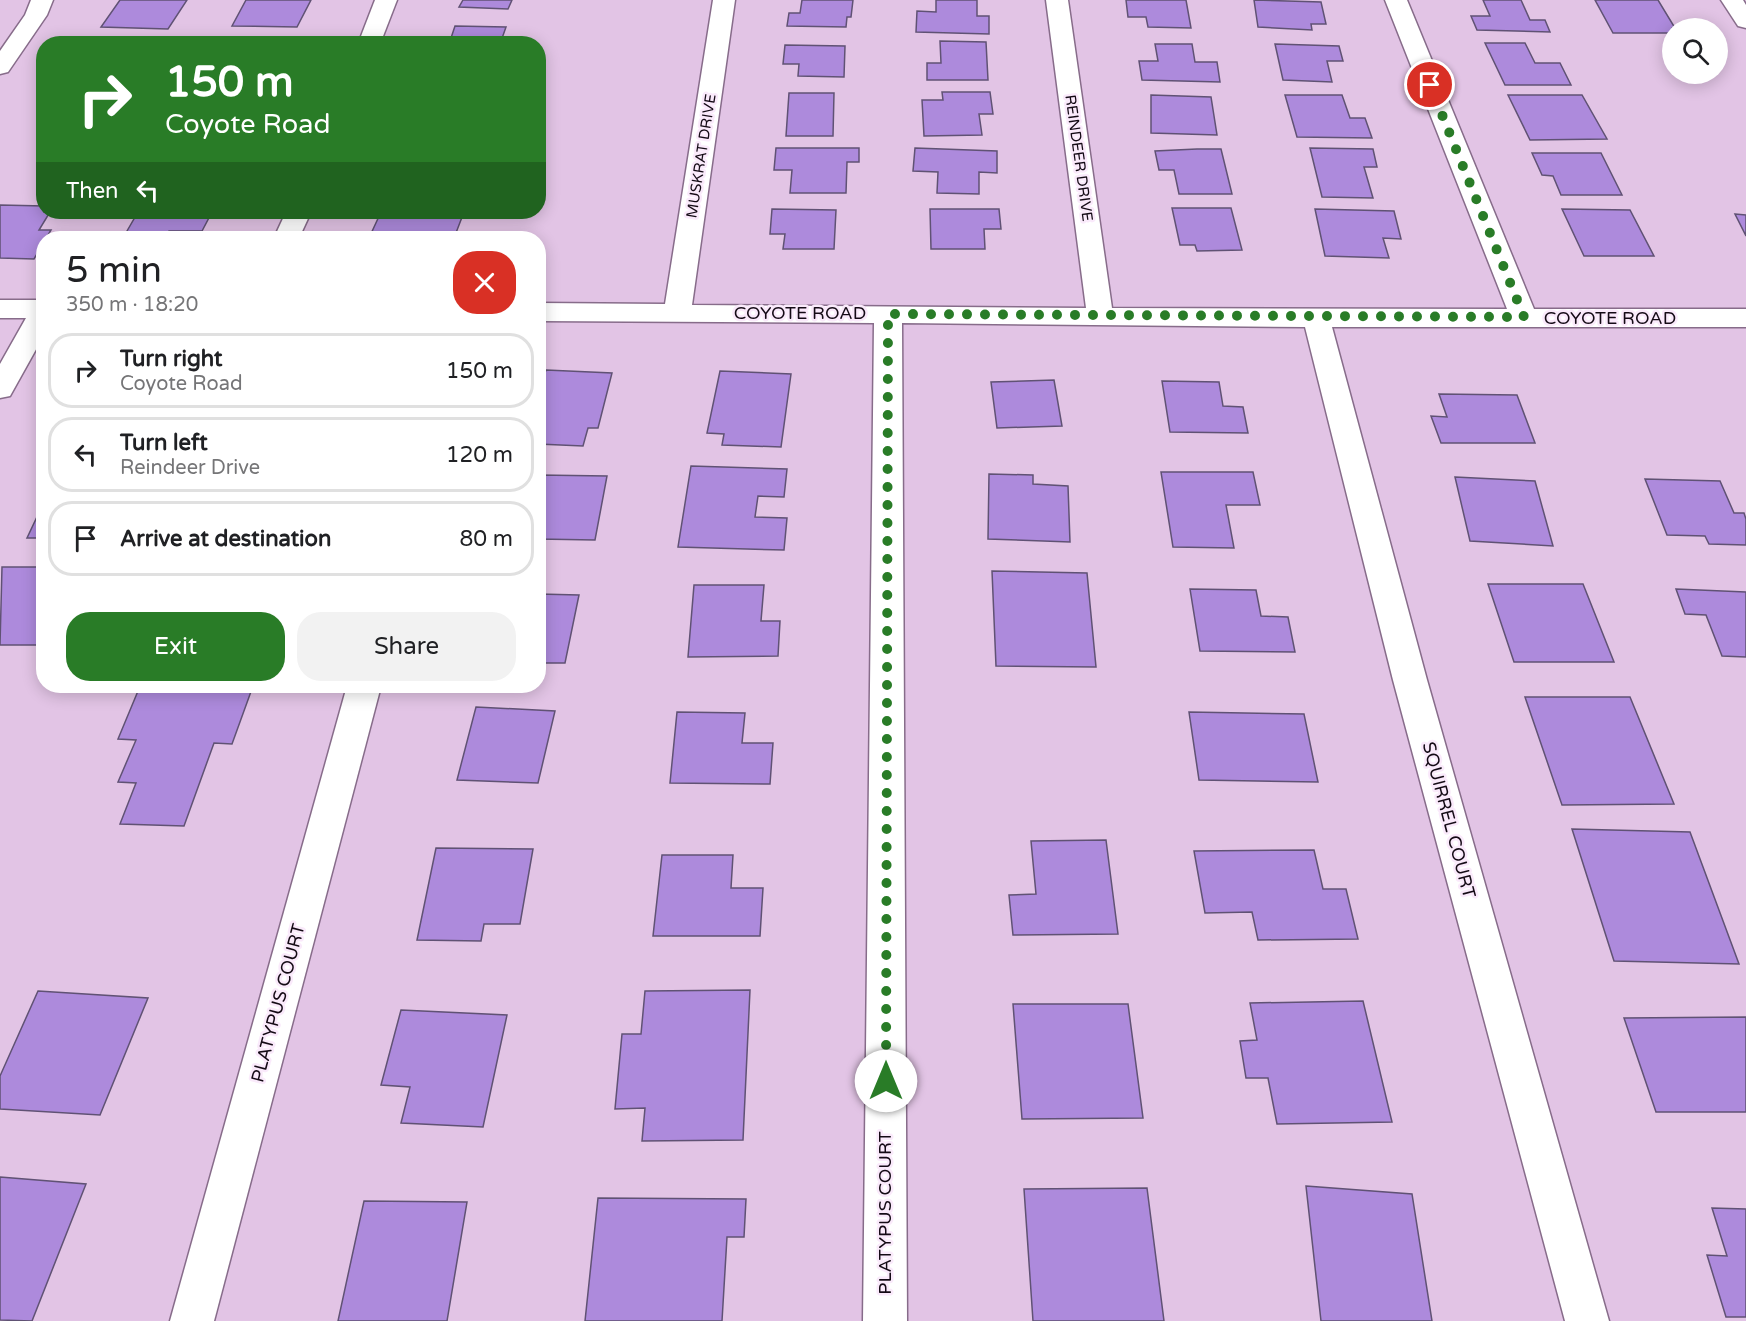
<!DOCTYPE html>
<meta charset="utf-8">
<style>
body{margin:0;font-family:"Varela Round",sans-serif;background:#f2f2f2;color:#202124;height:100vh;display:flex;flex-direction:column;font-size:22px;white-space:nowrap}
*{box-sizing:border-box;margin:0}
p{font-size:20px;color:#757577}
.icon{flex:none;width:33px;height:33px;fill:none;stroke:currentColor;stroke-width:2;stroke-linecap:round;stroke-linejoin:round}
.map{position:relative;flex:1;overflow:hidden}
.panel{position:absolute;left:36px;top:231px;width:510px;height:462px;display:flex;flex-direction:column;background:#fff;border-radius:24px;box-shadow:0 3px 15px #0003}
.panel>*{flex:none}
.guide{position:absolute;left:36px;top:36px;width:510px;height:183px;border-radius:24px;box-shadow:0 3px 15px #0003;background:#297c27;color:#fff;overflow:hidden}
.controls{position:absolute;left:1662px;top:18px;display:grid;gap:12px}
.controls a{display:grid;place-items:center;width:66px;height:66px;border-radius:50%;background:#fff;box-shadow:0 3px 15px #0003;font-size:30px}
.pin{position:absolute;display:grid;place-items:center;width:51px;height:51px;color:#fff;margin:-26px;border:3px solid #fff;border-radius:50%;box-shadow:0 2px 6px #0007}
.me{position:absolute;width:66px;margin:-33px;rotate:0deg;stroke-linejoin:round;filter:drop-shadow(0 0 4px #0008)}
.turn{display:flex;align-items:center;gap:21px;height:126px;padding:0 30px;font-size:27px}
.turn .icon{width:78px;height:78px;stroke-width:2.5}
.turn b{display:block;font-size:42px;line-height:51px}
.then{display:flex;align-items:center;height:57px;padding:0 30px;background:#0003;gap:12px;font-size:22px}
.round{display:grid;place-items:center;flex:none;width:63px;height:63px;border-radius:24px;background:#f2f2f2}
.overview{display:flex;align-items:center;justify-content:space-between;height:102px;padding:0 30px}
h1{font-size:36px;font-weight:600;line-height:45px}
.cta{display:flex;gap:12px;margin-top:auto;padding:12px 30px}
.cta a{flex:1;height:69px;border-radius:24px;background:#297c27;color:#fff;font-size:24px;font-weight:600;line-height:69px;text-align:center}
.cta a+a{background:#f2f2f2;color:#202124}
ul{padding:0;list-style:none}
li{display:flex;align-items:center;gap:18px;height:75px;margin:0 12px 9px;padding:0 18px;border:3px solid #e0e0e0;border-radius:24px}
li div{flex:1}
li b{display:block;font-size:22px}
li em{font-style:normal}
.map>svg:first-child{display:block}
.building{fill:#ad8adc;stroke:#605274;stroke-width:1.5}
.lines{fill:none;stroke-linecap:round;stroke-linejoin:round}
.minor-casing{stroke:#876c8a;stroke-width:3}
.minor{fill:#fff;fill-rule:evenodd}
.route{stroke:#297c27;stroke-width:10;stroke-dasharray:0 18}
.labels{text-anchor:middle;stroke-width:5;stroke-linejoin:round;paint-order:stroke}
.far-street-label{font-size:15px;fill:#140a15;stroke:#faeafb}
.street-label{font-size:18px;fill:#140a15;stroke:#faeafb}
</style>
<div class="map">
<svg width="1746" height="1321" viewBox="0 0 1746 1321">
<rect width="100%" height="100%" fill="#e2c4e5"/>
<g class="building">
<polygon points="120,0 187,0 168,29 101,27"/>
<polygon points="246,0 311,0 297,27 232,26"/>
<polygon points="463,0 512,0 508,9 459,7"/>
<polygon points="802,0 853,0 851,17 847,17 846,27 787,26 789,13 800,13"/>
<polygon points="936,0 977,0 977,16 989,16 989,34 916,32 917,11 936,12"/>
<polygon points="1126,0 1186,0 1191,28 1148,27 1146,17 1128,17"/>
<polygon points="1254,0 1321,2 1326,24 1311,24 1312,30 1258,27"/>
<polygon points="1483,0 1521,0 1530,20 1545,20 1550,32 1477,30 1471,16 1490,16"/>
<polygon points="1595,0 1658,0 1675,28 1672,28 1672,33 1613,33"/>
<polygon points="455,26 506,27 500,44 449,44"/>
<polygon points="90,39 175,39 173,44 88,44"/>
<polygon points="940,41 986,42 988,80 927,80 927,63 941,63"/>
<polygon points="1485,43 1525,43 1535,63 1560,63 1571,85 1505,85"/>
<polygon points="1155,44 1192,44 1195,62 1217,62 1220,82 1142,80 1139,61 1158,61"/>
<polygon points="1275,44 1339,46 1343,61 1327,61 1332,82 1283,80"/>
<polygon points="785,45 845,46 844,77 798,76 799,64 783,64"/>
<polygon points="942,92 990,92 993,114 979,114 982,135 924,136 922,100 943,100"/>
<polygon points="789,93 834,93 833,136 786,136"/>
<polygon points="1151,95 1211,97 1217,135 1151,133"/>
<polygon points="1285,95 1342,95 1350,118 1365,118 1372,138 1297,137"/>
<polygon points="1508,95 1582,95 1607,139 1530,140"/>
<polygon points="776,148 859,148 859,162 847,162 846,193 790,193 792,170 774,170"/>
<polygon points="915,148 997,151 997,173 979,172 979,194 937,193 938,172 913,171"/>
<polygon points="1310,148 1373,149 1377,167 1364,167 1373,198 1322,197"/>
<polygon points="1197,149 1221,149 1232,194 1179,194 1174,170 1159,170 1155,151"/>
<polygon points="1532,153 1601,153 1622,195 1561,195 1553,176 1542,175"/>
<polygon points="0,205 44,206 44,212 50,212 39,230 51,230 34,259 0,258"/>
<polygon points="1172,208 1231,208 1242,250 1197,251 1195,245 1180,245"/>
<polygon points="772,209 836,210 834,249 783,249 785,234 770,234"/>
<polygon points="930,209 999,209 1001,229 984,229 985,249 931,249"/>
<polygon points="1315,209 1394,211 1401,239 1383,238 1389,258 1325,256"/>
<polygon points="1562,209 1630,210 1654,256 1584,256"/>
<polygon points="138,212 212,212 202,231 169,231 166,238 123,238"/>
<polygon points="381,212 464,212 454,238 369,238"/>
<polygon points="1735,214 1746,215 1746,236"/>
<polygon points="546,370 612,373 598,428 588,428 583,446 538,444 538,394"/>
<polygon points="720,371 791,374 781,447 722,445 724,434 707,433"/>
<polygon points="1054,380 1062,426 997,428 991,382"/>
<polygon points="1162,381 1219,382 1223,406 1243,407 1248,433 1170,432"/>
<polygon points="1439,394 1517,395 1535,443 1441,443 1431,416 1447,417"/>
<polygon points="691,466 787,469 784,497 758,496 755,517 787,518 784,550 678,547"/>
<polygon points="1161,472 1253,472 1260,505 1226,505 1234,548 1173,547"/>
<polygon points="989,474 1033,475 1033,484 1068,486 1070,542 988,539"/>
<polygon points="538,475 607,476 595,540 538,539 542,506 538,506"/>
<polygon points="1455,477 1535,481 1553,546 1470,541"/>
<polygon points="1645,479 1720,481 1734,513 1744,513 1746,519 1746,545 1709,544 1705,536 1667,535"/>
<polygon points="44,502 44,538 27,538"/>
<polygon points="2,567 44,567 44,645 0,645"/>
<polygon points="992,571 1087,573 1096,667 996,666"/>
<polygon points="1488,584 1583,584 1614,662 1514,662"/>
<polygon points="694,585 764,585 761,621 780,621 778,656 688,657"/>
<polygon points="1190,589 1256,590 1261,616 1288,617 1295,652 1200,651"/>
<polygon points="1676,589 1746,592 1746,657 1722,656 1706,615 1685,614"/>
<polygon points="538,594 579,595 565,663 538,663"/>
<polygon points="192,686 253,686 232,744 214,743 184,826 120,824 136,783 118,782 136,740 118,739 138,691 190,692"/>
<polygon points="1525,697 1630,697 1674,804 1562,805"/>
<polygon points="476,707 555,711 538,783 457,780"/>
<polygon points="677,712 745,713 742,743 773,743 770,784 670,783"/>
<polygon points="1189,712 1304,714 1318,782 1199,780"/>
<polygon points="1572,829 1690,832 1739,964 1614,961"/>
<polygon points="1106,840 1118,934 1013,935 1009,895 1036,894 1031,841"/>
<polygon points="436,848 533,849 520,924 484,924 481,941 417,940"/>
<polygon points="1314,850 1323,889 1346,889 1358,939 1258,940 1252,912 1205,913 1194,851"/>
<polygon points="662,855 733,855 731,888 763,888 760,936 653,936"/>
<polygon points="750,990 743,1140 642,1141 645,1108 615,1109 622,1034 641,1034 645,991"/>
<polygon points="38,991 148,998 100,1115 0,1109 0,1076"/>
<polygon points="1363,1001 1392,1122 1277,1124 1268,1078 1246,1078 1240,1041 1257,1040 1250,1003"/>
<polygon points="1013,1004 1128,1004 1143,1118 1022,1119"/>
<polygon points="401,1010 507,1015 483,1127 401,1123 410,1087 381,1085"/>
<polygon points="1746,1017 1746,1112 1656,1112 1624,1018"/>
<polygon points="0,1177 86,1184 32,1321 0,1320"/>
<polygon points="1306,1186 1412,1194 1432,1321 1321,1321"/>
<polygon points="1147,1188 1164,1321 1033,1321 1024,1189"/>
<polygon points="598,1198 746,1199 744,1237 727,1237 722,1321 585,1321"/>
<polygon points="364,1201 467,1202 447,1321 338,1321"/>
<polygon points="1712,1208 1746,1209 1746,1317 1726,1317 1707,1255 1727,1256"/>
</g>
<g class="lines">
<defs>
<g id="minor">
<polygon points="31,0 53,0 47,15 8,72 0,74 0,51 25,15"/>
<polygon points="375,0 397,0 380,44 358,44"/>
<polygon points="713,0 735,0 692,305 1086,308 1046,0 1068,0 1112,308 1507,309 1385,0 1407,0 1534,309 1746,309 1746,327 1332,327 1427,680 1609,1321 1565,1321 1393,680 1305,327 902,323 907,1321 863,1321 874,323 538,321 538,303 665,304"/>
<polygon points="1721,0 1743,0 1746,5 1746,28 1738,26"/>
<polygon points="286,212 311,212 299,238 274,238"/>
<polygon points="0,300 44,300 44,335 10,396 0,398 0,364 26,318 0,318"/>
<polygon points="347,686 381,686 214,1321 170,1321"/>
</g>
</defs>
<use href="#minor" class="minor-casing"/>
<use href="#minor" class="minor"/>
</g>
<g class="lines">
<polyline class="route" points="886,1081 888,314 1524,317 1430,85"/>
</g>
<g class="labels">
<g class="far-street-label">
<text transform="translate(701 156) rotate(-81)" y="5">MUSKRAT DRIVE</text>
<text transform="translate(1079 158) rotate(82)" y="5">REINDEER DRIVE</text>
</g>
<g class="street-label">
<text x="800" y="319">COYOTE ROAD</text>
<text x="1610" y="324">COYOTE ROAD</text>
<text transform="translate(1449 820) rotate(75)" y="6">SQUIRREL COURT</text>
<text transform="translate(278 1003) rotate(-75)" y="6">PLATYPUS COURT</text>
<text transform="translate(885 1213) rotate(-90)" y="6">PLATYPUS COURT</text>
</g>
</g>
</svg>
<div class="controls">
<a><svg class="icon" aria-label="search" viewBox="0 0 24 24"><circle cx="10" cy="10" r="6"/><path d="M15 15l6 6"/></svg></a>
</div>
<div class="pin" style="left:1430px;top:85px;background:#d93025"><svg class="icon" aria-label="arrive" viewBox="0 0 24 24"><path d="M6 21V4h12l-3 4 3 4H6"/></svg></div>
<svg class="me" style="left:886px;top:1081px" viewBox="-20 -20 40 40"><circle r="19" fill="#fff"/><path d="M0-13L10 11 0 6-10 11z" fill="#297c27"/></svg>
<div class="guide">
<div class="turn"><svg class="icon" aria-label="right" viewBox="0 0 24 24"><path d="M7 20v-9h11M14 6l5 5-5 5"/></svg><div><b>150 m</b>Coyote Road</div></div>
<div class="then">Then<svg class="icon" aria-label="left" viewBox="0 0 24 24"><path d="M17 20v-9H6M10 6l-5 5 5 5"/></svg></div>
</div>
<section class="panel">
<div class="overview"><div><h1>5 min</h1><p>350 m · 18:20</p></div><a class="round" style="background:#d93025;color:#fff"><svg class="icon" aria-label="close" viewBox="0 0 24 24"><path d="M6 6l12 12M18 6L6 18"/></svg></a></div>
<ul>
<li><svg class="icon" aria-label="right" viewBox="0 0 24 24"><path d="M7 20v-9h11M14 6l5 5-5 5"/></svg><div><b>Turn right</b><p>Coyote Road</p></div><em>150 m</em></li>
<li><svg class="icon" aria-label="left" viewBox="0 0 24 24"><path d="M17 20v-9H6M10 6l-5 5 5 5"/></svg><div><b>Turn left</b><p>Reindeer Drive</p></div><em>120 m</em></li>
<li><svg class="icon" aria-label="arrive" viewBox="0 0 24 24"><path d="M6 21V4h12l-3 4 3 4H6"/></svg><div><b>Arrive at destination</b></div><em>80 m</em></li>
</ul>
<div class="cta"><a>Exit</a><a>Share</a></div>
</section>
</div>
